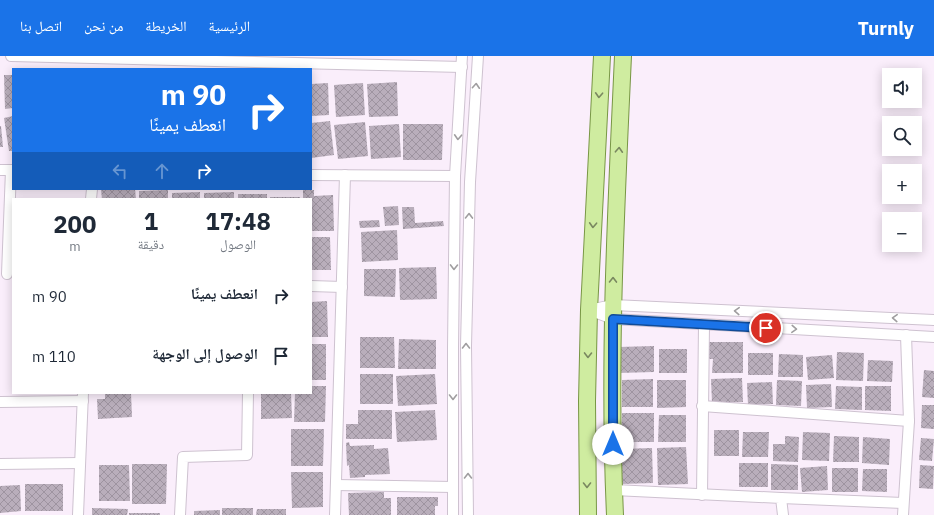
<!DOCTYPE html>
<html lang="ar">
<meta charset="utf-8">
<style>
body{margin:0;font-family:"IBM Plex Sans","Noto Naskh Arabic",sans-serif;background:#f2f2f3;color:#1f2937;direction:rtl;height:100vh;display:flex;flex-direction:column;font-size:15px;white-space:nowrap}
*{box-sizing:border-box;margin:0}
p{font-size:13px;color:#747a83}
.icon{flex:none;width:22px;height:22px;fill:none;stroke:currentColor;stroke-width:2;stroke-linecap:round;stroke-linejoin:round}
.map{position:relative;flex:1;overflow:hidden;direction:ltr}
.drawer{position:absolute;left:12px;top:142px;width:300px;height:196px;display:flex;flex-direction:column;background:#fff;border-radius:0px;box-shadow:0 2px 10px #0003;direction:rtl}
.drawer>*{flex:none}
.banner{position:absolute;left:12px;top:12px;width:300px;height:122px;border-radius:0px;box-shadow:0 2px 10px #0003;direction:rtl;background:#1a73e8;color:#fff;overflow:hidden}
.controls{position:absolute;left:882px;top:12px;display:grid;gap:8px}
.controls a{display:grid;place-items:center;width:40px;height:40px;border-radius:0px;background:#fff;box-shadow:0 2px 10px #0003;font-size:20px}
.pin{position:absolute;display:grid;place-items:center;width:34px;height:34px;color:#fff;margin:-17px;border:2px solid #fff;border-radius:50%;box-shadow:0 1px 4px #0007}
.me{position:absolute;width:44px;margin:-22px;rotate:0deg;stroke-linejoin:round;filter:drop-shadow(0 0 3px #0008)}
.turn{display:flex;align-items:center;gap:14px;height:84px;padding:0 20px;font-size:18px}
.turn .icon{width:52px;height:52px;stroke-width:2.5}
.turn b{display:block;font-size:28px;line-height:34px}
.lanes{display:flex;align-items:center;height:38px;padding:0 20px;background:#0003;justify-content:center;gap:20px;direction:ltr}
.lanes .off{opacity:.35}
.eta{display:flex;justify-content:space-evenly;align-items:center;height:68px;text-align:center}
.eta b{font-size:24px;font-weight:700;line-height:28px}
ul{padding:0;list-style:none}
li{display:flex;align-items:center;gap:12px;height:60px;padding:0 20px}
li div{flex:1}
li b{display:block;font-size:15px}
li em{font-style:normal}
header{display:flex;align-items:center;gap:24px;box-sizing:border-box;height:56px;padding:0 20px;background:#1a73e8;color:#fff}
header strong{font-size:19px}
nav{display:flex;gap:22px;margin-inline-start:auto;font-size:14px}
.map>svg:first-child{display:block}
.building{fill:url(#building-cross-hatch)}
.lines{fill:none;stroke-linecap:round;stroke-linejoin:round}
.street-casing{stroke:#cec2d0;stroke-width:12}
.primary-casing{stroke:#789645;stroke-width:18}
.street{stroke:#fff;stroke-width:10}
.primary{stroke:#cfeca0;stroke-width:16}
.oneway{stroke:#a09ea0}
.oneway2{stroke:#7a8860}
.route-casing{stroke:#114b97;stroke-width:10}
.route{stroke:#1a73e8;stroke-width:7}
</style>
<header>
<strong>Turnly</strong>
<nav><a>الرئيسية</a><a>الخريطة</a><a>من نحن</a><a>اتصل بنا</a></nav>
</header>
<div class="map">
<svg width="934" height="459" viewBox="0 0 934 459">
<defs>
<pattern id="building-cross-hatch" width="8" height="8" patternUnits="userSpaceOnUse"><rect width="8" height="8" fill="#b9aebb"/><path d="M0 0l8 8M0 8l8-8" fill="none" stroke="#9e94a0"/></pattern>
</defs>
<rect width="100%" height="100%" fill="#faeefb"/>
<g class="building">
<polygon points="4,19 13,19 13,52 5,53"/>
<polygon points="397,26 398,60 369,61 367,28"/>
<polygon points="328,27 329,59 311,60 311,28"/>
<polygon points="363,27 365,59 336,61 334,29"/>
<polygon points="13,60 13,95 9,95 4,62"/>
<polygon points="330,65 334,99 311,102 311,67"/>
<polygon points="365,66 368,100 338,103 334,69"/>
<polygon points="399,68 401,101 371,103 369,70"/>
<polygon points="403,68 443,68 442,104 403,104"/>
<polygon points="0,70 1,70 3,91 0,91"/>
<polygon points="135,133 136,143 102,143 101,134"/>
<polygon points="168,134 168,143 139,143 139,135"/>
<polygon points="303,134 314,134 314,140 333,139 334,175 311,175 311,143 303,143"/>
<polygon points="200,136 200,143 172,143 172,137"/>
<polygon points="234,136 234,143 204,143 204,137"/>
<rect x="238" y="138" width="29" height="5"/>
<rect x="270" y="141" width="30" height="2"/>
<polygon points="398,150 399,169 385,170 383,151"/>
<polygon points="402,151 414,151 415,167 443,165 444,170 403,173"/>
<polygon points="379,164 380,171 360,172 359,165"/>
<polygon points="397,174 398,204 362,206 361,176"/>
<polygon points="311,181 330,181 331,214 311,214"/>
<polygon points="436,211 437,243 400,244 399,212"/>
<polygon points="364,213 396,213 395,241 364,240"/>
<polygon points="327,245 328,281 311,281 311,246"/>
<polygon points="360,281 394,281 395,312 360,312"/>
<polygon points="399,283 436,284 436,313 398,313"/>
<polygon points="709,286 743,286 743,317 712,317 713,303 708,303"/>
<rect x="311" y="288" width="15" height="36"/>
<polygon points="654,290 654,316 618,317 618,291"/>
<rect x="659" y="293" width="28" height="24"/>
<polygon points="837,296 864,297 863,325 836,324"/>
<rect x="748" y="297" width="25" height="22"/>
<polygon points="779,298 803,299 803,321 778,321"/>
<polygon points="832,299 834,322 808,324 806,301"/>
<polygon points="868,304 893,305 892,326 867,325"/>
<polygon points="924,314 934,315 934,342 922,341"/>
<rect x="360" y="318" width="33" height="30"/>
<polygon points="435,318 437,348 398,350 396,320"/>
<polygon points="742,322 743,346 712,347 711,323"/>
<polygon points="653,323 653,351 622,351 622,324"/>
<polygon points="657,324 686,324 686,351 657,352"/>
<polygon points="777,324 802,325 801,350 776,349"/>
<polygon points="772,326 773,348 748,349 747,327"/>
<polygon points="831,328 832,351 807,352 806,329"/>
<polygon points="311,330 326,330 325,366 294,366 295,337 311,337"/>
<polygon points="836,330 862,331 862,354 835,353"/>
<polygon points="865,330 891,330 891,355 865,354"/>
<polygon points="105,337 131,337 132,361 98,363 97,343 105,343"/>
<polygon points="261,337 291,337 292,362 261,363"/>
<polygon points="922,349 934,349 934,373 921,372"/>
<polygon points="358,354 392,354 392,383 346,383 346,368 358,368"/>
<polygon points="435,354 437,384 397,386 395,356"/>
<rect x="622" y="357" width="32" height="29"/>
<polygon points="659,359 686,359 686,386 658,386"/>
<polygon points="291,373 324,373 323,410 291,410"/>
<rect x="714" y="374" width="25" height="26"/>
<polygon points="743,376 769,376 768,401 742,401"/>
<polygon points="803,376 830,377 829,405 802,404"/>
<polygon points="785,380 799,381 798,406 773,405 773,388 785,388"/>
<polygon points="834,380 859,381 859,406 833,406"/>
<polygon points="863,381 890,383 889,409 862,407"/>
<polygon points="921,382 934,383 932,405 919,404"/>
<polygon points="349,386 350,390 374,389 374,393 388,392 390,418 365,419 365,421 350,422 349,409 347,410 346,387"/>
<polygon points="686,391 688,428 658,429 657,392"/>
<polygon points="652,392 653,427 621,428 620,393"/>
<rect x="739" y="407" width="29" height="24"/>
<polygon points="132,408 167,408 166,448 132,448"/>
<polygon points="771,408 798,409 798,434 771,434"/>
<polygon points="99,409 129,409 130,445 99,445"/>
<polygon points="920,409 934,410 933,433 919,432"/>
<polygon points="827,410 828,434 802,436 800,412"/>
<rect x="832" y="412" width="26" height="24"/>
<polygon points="863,413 887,413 887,436 862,435"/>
<polygon points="291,416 323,416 323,451 292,452"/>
<rect x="25" y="428" width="38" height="27"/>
<polygon points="20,429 21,455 0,457 0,430"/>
<polygon points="384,436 384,442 391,442 391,459 349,459 348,437"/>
<polygon points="397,441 438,441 438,450 435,450 435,459 397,459"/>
<polygon points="92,452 128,453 127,459 92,459"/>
<rect x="222" y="452" width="31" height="7"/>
<polygon points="257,453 286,453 286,459 256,459"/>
<polygon points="220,454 220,459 194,459 194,455"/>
<rect x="129" y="457" width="31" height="2"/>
</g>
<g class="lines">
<defs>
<g id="street">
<polyline points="11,0 462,11"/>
<polyline points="0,114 13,114"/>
<polyline points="311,119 455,120"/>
<polyline points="91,143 92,133"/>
<polyline points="7,218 11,114"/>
<polyline points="311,230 342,231"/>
<polyline points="589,254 613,263 934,281"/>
<polyline points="589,254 613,249 934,264"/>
<polyline points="0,346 83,345"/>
<polyline points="702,350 909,365"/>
<polyline points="0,408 80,407"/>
<polyline points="336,429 453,431"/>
<polyline points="614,434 781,442 783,459"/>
<polyline points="702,439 704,269"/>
<polyline points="781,442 903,447"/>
<polyline points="78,459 83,337"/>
<polyline points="180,459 183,401 247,399 248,337"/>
<polyline points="335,459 345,119"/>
<polyline points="453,459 453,292 455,120 462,0"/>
<polyline points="468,459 466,290 470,126 478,0"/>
<polyline points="903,459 909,365 906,279"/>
</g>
<g id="primary">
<polyline points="588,459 587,345 589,254 602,0"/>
<path d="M615 459C608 306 616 153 623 0"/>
</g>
</defs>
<use href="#street" class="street-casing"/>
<use href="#primary" class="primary-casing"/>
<use href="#street" class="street"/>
<use href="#primary" class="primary"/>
</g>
<defs><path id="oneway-chevron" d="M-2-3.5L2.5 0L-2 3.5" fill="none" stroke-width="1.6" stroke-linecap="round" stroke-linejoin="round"/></defs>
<g class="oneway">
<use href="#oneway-chevron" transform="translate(476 30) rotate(-86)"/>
<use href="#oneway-chevron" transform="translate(458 81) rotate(93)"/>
<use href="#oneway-chevron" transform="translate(469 160) rotate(-89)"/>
<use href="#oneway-chevron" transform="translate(454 211) rotate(91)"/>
<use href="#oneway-chevron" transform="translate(737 255) rotate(-177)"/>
<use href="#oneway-chevron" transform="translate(895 262) rotate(-177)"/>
<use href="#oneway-chevron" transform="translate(794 273) rotate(3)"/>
<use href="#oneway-chevron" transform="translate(466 290) rotate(-90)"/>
<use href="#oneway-chevron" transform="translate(453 341) rotate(90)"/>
<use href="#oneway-chevron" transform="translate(468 420) rotate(-90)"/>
</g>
<g class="oneway2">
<use href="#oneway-chevron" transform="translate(599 39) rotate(93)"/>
<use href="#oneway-chevron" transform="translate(619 94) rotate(-87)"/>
<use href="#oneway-chevron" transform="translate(593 169) rotate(93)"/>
<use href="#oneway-chevron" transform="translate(613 224) rotate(-89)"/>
<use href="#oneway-chevron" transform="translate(588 299) rotate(91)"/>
<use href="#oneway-chevron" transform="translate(587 429) rotate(90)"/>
</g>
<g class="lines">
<defs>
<polyline id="route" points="613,388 613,263 766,272"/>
</defs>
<use href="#route" class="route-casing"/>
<use href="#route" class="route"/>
</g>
</svg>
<div class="controls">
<a><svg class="icon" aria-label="sound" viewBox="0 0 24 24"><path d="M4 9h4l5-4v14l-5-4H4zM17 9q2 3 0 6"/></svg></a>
<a><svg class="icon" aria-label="search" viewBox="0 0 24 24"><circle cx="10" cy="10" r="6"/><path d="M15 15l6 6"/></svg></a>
<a>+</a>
<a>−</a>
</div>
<div class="pin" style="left:766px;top:272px;background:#d93025"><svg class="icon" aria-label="arrive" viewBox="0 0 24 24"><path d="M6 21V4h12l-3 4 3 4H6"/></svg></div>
<svg class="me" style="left:613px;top:388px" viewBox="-20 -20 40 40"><circle r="19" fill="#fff"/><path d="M0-13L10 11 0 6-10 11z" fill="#1a73e8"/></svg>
<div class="banner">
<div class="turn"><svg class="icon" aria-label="right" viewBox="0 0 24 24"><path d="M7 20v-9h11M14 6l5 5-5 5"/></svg><div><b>90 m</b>انعطف يمينًا</div></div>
<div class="lanes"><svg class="icon off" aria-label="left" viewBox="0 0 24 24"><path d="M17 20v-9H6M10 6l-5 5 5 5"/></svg><svg class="icon off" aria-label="ahead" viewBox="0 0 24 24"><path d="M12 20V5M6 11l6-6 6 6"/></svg><svg class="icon" aria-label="right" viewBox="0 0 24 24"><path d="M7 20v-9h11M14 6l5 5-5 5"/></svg></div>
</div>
<section class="drawer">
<div class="eta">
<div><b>17:48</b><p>الوصول</p></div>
<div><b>1</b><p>دقيقة</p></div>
<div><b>200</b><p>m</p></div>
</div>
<ul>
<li><svg class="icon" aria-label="right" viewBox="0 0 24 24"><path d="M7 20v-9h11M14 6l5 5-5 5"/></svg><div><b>انعطف يمينًا</b></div><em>90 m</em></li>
<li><svg class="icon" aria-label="arrive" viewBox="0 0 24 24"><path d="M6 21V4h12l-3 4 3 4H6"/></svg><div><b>الوصول إلى الوجهة</b></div><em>110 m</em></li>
</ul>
</section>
</div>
